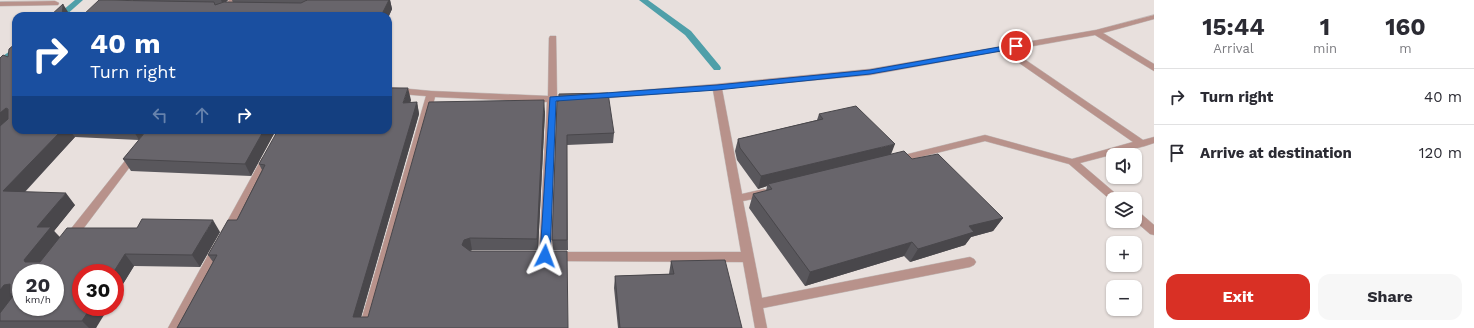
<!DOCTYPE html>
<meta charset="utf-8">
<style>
body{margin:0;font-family:"Work Sans",sans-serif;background:#f7f7f7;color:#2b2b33;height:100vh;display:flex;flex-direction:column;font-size:15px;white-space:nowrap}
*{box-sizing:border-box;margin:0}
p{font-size:13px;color:#7c7c81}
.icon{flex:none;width:22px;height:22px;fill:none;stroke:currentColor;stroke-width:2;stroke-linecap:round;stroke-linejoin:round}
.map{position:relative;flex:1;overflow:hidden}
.panel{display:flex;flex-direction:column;background:#fff;width:320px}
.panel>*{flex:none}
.guide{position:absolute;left:12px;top:12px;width:380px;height:122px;border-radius:12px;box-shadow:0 1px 3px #0004;background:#1a4fa0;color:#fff;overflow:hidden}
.tools{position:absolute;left:1106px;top:148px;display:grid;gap:8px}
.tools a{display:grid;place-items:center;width:36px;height:36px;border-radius:8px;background:#fff;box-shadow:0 1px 3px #0004;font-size:20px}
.speed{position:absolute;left:12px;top:264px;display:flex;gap:8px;font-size:20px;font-weight:700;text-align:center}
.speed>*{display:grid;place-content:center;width:52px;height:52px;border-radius:50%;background:#fff;box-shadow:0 1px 3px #0004;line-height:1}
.speed small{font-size:10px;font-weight:400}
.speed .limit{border:6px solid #d22;background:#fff;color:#111}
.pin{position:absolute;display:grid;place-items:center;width:34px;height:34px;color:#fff;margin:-17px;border:2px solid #fff;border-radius:50%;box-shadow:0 1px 4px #0007}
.me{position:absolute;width:44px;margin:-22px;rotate:3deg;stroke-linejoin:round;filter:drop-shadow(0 0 3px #0008)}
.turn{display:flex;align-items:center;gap:14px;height:84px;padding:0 12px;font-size:18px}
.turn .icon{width:52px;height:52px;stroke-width:2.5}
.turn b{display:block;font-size:28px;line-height:34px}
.lanes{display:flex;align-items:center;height:38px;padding:0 12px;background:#0003;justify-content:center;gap:20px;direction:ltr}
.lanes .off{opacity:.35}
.eta{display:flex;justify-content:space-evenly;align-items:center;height:68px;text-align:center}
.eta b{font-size:24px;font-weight:700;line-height:28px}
.button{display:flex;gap:8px;margin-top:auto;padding:8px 12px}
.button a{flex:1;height:46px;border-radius:12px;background:#d93025;color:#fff;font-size:16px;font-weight:700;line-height:46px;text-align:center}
.button a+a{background:#f7f7f7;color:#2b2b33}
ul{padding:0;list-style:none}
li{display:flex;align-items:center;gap:12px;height:56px;padding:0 12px;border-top:1px solid #e1e1e2}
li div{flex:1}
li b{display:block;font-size:15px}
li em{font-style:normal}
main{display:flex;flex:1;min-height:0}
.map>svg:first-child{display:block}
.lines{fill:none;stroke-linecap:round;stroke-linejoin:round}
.stream{fill:#4f9fa9;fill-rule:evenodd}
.minor-casing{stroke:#c3bcba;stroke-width:1}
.minor{fill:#b8928b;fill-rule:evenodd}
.wall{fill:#59575c}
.shaded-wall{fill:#49474b}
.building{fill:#68656b;stroke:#49474b;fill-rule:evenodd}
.route{fill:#1a73e8;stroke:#114b97}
</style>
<main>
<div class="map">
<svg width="1154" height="328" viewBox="0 0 1154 328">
<rect width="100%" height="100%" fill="#e8e0dd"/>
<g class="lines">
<g class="stream">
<polygon points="75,0 83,0 65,16 56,16"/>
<polygon points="639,0 648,0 691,31 720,66 721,68 720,70 714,70 685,35"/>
<polygon points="13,49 16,49 16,55 0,65 0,58"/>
</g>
<defs>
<g id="minor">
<polygon points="229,0 237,0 225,16 217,16"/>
<polygon points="55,1 59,3 58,5 0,6 0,2"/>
<polygon points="1154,15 1154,19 1103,33 1154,64 1154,71 1095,35 1011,50 1143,140 1154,137 1154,143 1145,146 1080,163 1122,199 1113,199 1113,202 1069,164 985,141 896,163 892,162 891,160 892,158 985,135 1072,159 1133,142 1002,51 870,75 722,89 742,194 764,189 768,190 769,193 768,196 743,201 762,298 970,257 974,259 976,262 974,265 970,267 763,308 767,328 755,328 743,262 554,261 550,258 545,261 541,259 539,256 547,102 435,97 371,328 359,328 426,96 388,93 388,87 431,91 548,96 549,38 550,36 556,36 557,96 573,94 577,97 573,100 556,101 551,252 741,252 713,90 595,99 592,98 591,96 592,94 717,84 870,69 1096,30"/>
<polygon points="135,151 140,154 138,156 74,241 70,242 66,241 64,238 66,235 132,152"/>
<polygon points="267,155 272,158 231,235 227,236 223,235 221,232 223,229 262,158"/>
<polygon points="1135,211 1139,212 1154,225 1154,235 1150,234 1135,221"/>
<polygon points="217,245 221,246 223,249 181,328 168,328 213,246"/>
</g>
</defs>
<use href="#minor" class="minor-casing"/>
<use href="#minor" class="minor"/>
</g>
<g class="wall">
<polygon points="133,0 228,0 226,2 233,3 232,0 390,0 392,9 388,18 388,16 133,1"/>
<polygon points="8,57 16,130 146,130 139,140 75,137 25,192 75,205 54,231 60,237 220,232 200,267 134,266 115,297 115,273 96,328 0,328 0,58"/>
<polygon points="411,100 410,103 417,102 419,114 361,317 368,317 545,112 538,250 472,250 470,251 568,328 177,328 213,262 208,255 237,220 262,170 259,164"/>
<polygon points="557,101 614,133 613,143 567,145 568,250 553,250 552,240"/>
<polygon points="819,114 891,154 912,159 1003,218 993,231 971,237 965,245 910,262 904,256 805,286 749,208 753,194 766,191 767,186 758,189 737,160 735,151 738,139 817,120"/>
<polygon points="146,130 276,130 251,176 131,171 123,159 147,131"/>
<polygon points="671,261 742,328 618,328 614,288 615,276 669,274"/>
</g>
<g class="shaded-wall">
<polygon points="221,0 228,0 223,5"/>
<polygon points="389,0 390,0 392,9 388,18 388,16 381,16"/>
<polygon points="63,4 70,15 70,16 62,16"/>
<polygon points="408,88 411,100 406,114 403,103"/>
<polygon points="544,100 545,112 538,250 537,239"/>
<polygon points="417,102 419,114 358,328 353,317"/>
<polygon points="6,108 16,120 0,132 0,113"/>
<polygon points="62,130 69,130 75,137 14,203 3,191"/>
<polygon points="133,130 146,130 139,140"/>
<polygon points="264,130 276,130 251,176 245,164"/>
<polygon points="895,144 890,157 768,184 767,186 758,189 761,176"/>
<polygon points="66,193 75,205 54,231 61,239 36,272 25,262 24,260 37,227"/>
<polygon points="1003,218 993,231 971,237 965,245 910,262 918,249 969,226"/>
<polygon points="213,220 220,232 200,267 192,255"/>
<polygon points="470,238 472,250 467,252 462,245 464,240"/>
<polygon points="912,242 904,256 805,286 810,272"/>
<polygon points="125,254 134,266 115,297 115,273 113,273"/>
<polygon points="10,284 13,294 10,294 15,298 0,318 0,290 4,285"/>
<polygon points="91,307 109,307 96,328 89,328 82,321"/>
</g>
<g class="building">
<polygon points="99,0 214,2 215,5 224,2 301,3 307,0 306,0 389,0 381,16 82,16"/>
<polygon points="63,4 62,16 50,16"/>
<path d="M16 43V130H62L3 191 66 193 37 227H51L24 260 25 262H40L67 228H137L142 219 213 220 192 255 125 254 113 273H81V307H91L82 321H0V313L13 296V294H10V284L4 285 0 290V126L8 119V109L6 108 0 113V58L3 55 8 57 9 49ZM21 273H55V307H21Z"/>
<polygon points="388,88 408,88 403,103 417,102 353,317 368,317 429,102 544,100 537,239 470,238 464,240 462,245 470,251 567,251 568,328 177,328 217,255 208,255 228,220 237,220 265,165 259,164 278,130 388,130"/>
<polygon points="608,93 614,133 567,135 567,240 552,240 557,101 559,101 559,94"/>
<polygon points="856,106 895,144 761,176 740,148 738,139 823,119 819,114"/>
<polygon points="147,130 264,130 245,164 123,159"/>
<polygon points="904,151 912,159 938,154 1003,218 969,226 974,232 918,249 912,242 810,272 753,194 772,189 768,184"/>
<polygon points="725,260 742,328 620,328 615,276 674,274 671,261"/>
</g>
<polygon class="route" points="1016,44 1018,45 1018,48 870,74 717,90 556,101 550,256 549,259 545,260 541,259 540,256 550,97 717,85 870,70"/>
</svg>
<div class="tools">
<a><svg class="icon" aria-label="sound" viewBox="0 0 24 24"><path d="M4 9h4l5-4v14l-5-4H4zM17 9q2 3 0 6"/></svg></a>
<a><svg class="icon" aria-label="layers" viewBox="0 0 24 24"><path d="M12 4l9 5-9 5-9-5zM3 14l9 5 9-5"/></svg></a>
<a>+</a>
<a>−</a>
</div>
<div class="speed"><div>20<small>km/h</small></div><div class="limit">30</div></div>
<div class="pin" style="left:1016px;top:46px;background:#d93025"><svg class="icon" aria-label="arrive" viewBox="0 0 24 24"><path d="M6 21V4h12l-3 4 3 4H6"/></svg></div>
<svg class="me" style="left:545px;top:256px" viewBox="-20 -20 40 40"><path d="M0-17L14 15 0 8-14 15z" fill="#1a73e8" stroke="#fff" stroke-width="4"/></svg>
<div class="guide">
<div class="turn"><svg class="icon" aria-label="right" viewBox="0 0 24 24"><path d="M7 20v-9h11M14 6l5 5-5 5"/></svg><div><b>40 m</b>Turn right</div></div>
<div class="lanes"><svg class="icon off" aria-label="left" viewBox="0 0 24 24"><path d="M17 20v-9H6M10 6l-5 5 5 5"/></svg><svg class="icon off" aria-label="ahead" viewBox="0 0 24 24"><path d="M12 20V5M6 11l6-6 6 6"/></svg><svg class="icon" aria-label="right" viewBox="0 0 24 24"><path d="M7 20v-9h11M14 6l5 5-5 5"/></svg></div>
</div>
</div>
<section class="panel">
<div class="eta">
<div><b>15:44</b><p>Arrival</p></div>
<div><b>1</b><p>min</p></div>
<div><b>160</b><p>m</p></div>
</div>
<ul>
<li><svg class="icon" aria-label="right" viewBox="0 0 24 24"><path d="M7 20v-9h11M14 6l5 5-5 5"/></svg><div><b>Turn right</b></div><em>40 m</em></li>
<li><svg class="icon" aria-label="arrive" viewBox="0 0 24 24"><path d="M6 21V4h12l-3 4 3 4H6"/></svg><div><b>Arrive at destination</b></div><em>120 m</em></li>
</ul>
<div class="button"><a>Exit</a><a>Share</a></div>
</section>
</main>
